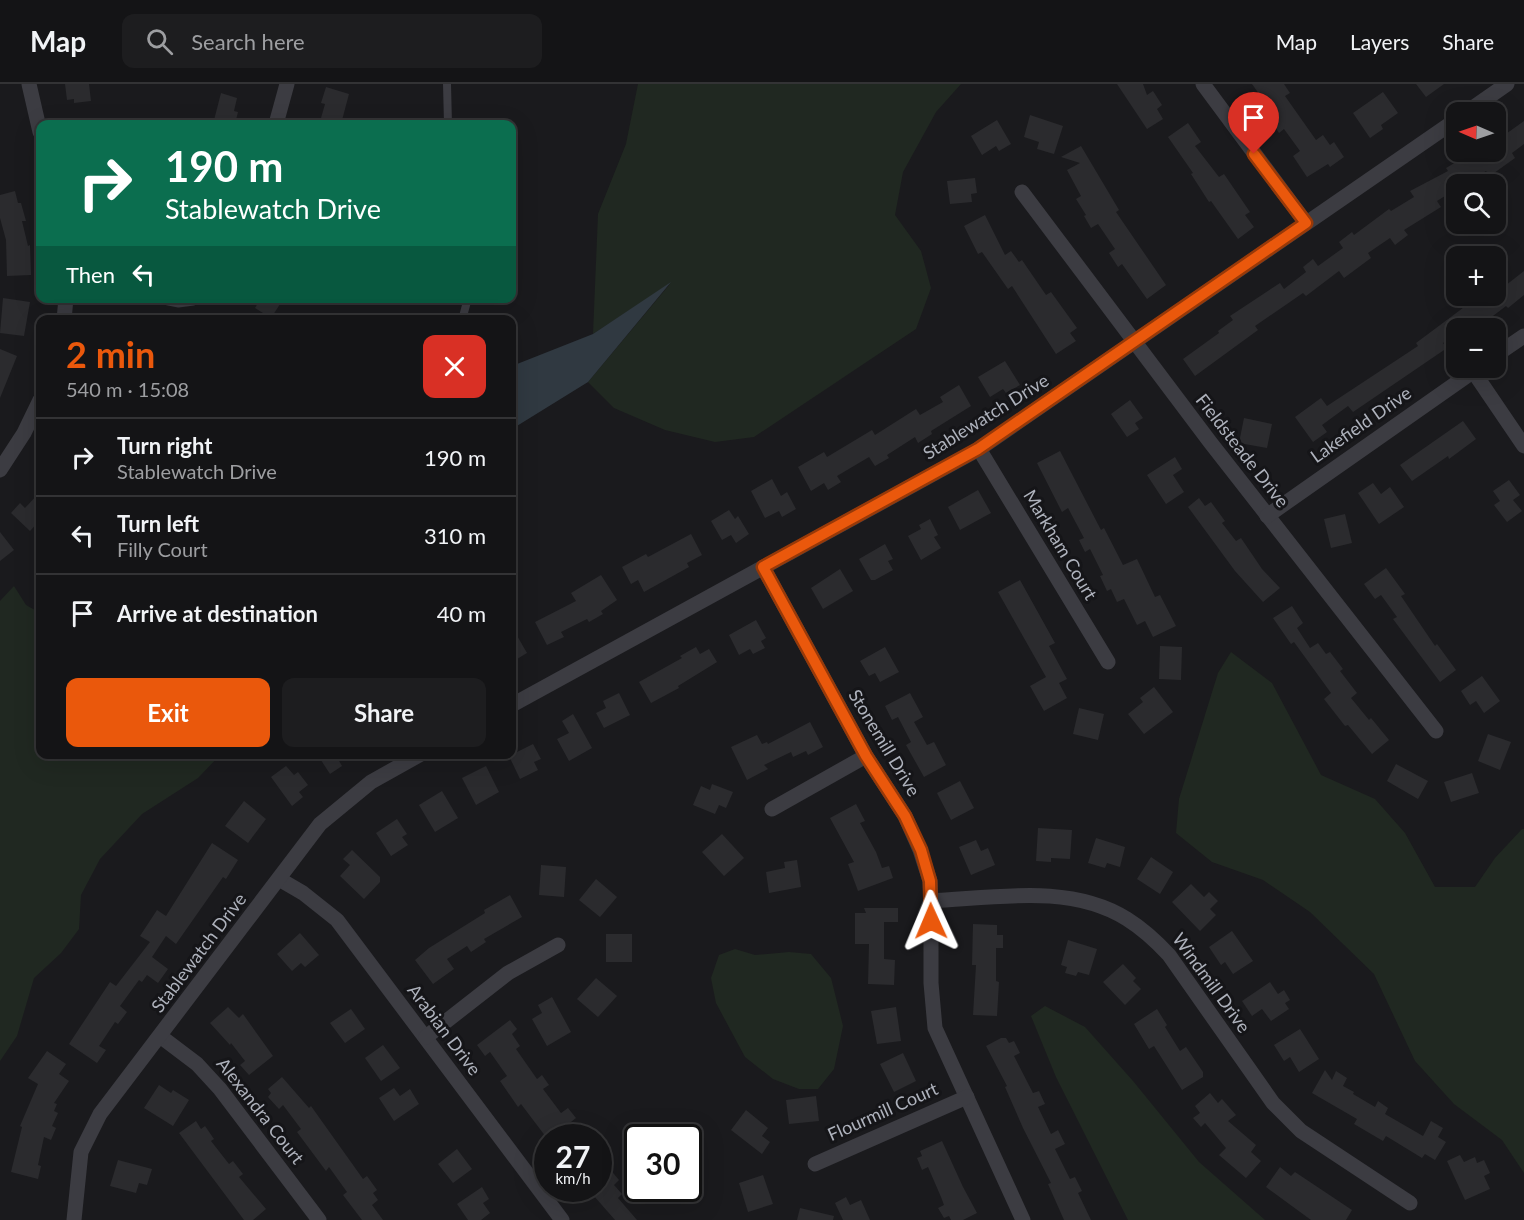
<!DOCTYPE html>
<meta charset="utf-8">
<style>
body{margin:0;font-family:Lato,sans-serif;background:#1d1d1f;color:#f1f3f6;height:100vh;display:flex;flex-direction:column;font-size:22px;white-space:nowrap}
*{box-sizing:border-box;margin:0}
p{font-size:20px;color:#9d9ea1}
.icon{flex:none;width:33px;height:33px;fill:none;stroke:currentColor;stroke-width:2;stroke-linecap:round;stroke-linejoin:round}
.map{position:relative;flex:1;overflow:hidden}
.sheet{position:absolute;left:36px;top:231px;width:480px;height:444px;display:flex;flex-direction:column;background:#141416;border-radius:12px;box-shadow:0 6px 24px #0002,0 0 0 2px #333335}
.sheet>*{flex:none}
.top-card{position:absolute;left:36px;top:36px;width:480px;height:183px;border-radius:12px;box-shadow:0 6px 24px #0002,0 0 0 2px #333335;background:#0b6e4f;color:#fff;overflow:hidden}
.needle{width:39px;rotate:272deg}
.controls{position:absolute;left:1446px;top:18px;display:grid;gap:12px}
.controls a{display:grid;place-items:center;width:60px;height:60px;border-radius:12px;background:#141416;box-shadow:0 6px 24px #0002,0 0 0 2px #333335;font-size:30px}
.speed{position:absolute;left:534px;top:1040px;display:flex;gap:12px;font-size:30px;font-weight:700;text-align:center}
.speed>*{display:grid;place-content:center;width:78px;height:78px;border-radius:50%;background:#141416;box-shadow:0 6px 24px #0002,0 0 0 2px #333335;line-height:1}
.speed small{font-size:15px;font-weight:400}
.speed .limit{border:3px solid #111;border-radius:9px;background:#fff;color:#111}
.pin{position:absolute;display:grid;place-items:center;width:51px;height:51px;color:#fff;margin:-62px -26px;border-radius:50% 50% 50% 0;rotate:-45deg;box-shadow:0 0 6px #0007}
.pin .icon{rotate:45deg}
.me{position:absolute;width:66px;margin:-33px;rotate:359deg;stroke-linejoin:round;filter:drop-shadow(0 0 4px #0008)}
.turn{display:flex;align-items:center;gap:21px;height:126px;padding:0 30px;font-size:27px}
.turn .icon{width:78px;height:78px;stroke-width:2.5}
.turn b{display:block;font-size:42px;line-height:51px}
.then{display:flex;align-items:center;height:57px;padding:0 30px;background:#0003;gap:12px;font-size:22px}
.round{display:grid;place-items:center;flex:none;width:63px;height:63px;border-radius:12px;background:#1d1d1f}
.overview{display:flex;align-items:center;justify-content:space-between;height:102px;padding:0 30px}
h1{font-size:36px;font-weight:700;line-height:45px;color:#ea580c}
.action{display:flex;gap:12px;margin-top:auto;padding:12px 30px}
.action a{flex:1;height:69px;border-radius:12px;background:#ea580c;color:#fff;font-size:24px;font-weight:700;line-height:69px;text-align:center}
.action a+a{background:#1d1d1f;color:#f1f3f6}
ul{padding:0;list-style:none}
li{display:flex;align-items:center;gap:18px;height:78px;padding:0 30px;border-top:2px solid #333335}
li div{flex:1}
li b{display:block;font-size:22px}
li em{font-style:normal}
header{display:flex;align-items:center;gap:36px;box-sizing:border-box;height:84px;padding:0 30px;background:#141416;border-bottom:2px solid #333335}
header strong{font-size:28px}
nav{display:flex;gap:33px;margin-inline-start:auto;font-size:21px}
.search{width:420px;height:54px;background:#1d1d1f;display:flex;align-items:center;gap:15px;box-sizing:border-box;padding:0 21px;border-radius:12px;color:#9d9ea1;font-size:22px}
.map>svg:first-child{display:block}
.green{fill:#202821}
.water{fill:#303941}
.building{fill:#2b2b2e}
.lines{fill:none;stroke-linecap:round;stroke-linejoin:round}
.lane{stroke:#3c3c42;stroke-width:8}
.street{stroke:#3c3c42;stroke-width:15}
.route-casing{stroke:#983908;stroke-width:15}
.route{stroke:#ea580c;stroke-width:10}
.labels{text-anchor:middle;stroke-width:6;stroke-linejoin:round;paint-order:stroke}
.street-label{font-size:18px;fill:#aeb2bc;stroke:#151518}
</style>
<header>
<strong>Map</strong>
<div class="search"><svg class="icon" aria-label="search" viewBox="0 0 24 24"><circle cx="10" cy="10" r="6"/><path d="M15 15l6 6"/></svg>Search here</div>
<nav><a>Map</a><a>Layers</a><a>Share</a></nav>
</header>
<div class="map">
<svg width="1524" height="1136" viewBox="0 0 1524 1136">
<rect width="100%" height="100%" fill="#1a1a1d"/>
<g class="green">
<polygon points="638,0 961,0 936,28 903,88 895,131 921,167 931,204 916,245 754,353 715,358 665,346 614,324 588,298 670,200 593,250 598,130 626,60"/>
<polygon points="14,502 26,521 40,529 40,670 220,671 198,694 142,730 100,775 81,811 79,845 61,869 34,894 17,952 0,977 0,517"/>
<polygon points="1231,568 1272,599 1321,691 1375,715 1405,749 1435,803 1475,803 1495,774 1522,745 1524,745 1524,1089 1502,1056 1454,1020 1415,977 1374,890 1310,828 1263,796 1212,778 1176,749 1179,715 1218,589"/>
<polygon points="735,865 755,871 789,868 811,870 831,894 843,942 834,985 818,1005 799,1005 773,995 745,973 716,919 711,894 719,871"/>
<polygon points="1045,922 1085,943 1133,997 1199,1078 1265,1136 1128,1136 1056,993 1031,932"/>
</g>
<polygon class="water" points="671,198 588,298 512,345 512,282 593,250"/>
<g class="building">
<polygon points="65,0 89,0 91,17 74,19 74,15 67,16"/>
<polygon points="1117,0 1143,0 1147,11 1153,7 1162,21 1157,25 1163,35 1147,45"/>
<polygon points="1252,0 1284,0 1290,9 1285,12 1316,56 1323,51 1330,61 1334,58 1344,73 1330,83 1328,80 1307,93 1293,72 1300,67 1284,45 1279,49 1255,13 1259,10"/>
<polygon points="1416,0 1444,0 1426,13"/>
<polygon points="326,3 349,10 341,40 321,34 325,20 321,19"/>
<polygon points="1383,8 1398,29 1381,41 1383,45 1370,54 1353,29"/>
<polygon points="221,9 237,14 234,27 238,28 235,40 213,40"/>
<polygon points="1030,31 1063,42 1054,70 1037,65 1039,58 1024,53"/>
<polygon points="997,36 1011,60 999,67 996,62 982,71 971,52"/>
<polygon points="1524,37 1524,60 1512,69 1515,74 1490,92 1486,87 1464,100 1456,100 1456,105 1437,117 1441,123 1404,146 1408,151 1395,161 1390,154 1368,169 1371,174 1344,194 1339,187 1306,212 1303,209 1255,242 1258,246 1195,292 1183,275 1219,249 1218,247 1233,236 1230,232 1280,199 1284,205 1306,188 1303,183 1313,175 1318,182 1343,164 1339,158 1352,148 1354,151 1389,125 1391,127 1414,113 1410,107 1448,87 1446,84 1473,68 1496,68 1496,57"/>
<polygon points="1188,39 1201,58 1195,62 1219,93 1224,90 1250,128 1245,131 1254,143 1238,155 1211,117 1209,118 1191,90 1193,89 1168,53"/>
<polygon points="1081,62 1119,126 1116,128 1166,201 1147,215 1122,180 1118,183 1109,169 1115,165 1098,140 1091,144 1084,132 1086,131 1076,115 1081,112 1067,86 1080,79 1061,73"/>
<polygon points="975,94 977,109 971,110 972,118 950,120 947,97"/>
<polygon points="15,107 18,119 21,119 26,137 22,137 28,162 30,161 31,191 7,192 6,156 0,134 0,111"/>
<polygon points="985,131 1005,171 1011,167 1019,178 1022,176 1046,211 1051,208 1077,244 1070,249 1076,257 1056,270 1012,202 1008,205 982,168 978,170 964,142"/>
<polygon points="1524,187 1524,211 1508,224 1506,222 1485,238 1480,232 1463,244 1456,244 1456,249 1443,259 1447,264 1353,328 1348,322 1322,341 1327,348 1313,358 1295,333 1321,314 1327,322 1418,262 1416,259 1479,212 1496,212 1496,209"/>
<polygon points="3,214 30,218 24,252 0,249"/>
<polygon points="261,214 284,214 271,234 255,224"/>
<polygon points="0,265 17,272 0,314"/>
<polygon points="1005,277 1020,301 1006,309 1003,305 990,313 978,293"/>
<polygon points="959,301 971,322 931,347 932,350 918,359 915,353 887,371 889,374 875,382 869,373 837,392 841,398 828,406 824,399 811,407 798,383 824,368 827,373 872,346 875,351 916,325 920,331 943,318 940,313"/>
<polygon points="1130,316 1143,334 1135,339 1139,345 1127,353 1111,330"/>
<polygon points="1244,334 1272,340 1267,364 1239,359"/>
<polygon points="1463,337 1476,355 1449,375 1448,372 1412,397 1400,381"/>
<polygon points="1060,367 1101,446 1104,444 1123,481 1137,475 1155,513 1160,511 1176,542 1153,553 1145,537 1137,541 1124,515 1117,518 1111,505 1107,507 1100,492 1103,491 1090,465 1085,468 1079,456 1084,454 1068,424 1062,428 1037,379"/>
<polygon points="1175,373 1182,385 1173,391 1184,408 1166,420 1147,391"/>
<polygon points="772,395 781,412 787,408 796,425 782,433 779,427 765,434 751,407"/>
<polygon points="1509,396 1520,411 1513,416 1522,427 1507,438 1494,421 1500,417 1493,407"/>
<polygon points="1373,399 1381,410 1390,403 1404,423 1379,440 1358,409"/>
<polygon points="978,406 991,429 960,446 948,423"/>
<polygon points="40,408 40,436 30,447 11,429 20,419 25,424"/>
<polygon points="1199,414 1205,422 1211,418 1225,437 1222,439 1236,457 1241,454 1262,485 1280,504 1263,518 1235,487 1188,423"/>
<polygon points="729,426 735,435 738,432 749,450 736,459 731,451 722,456 711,437"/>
<polygon points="1345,430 1352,459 1331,464 1324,435"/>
<polygon points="930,435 938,451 934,453 941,464 921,476 908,452 921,445 919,441"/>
<polygon points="0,448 14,466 0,477"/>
<polygon points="691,450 702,471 687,479 689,483 644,508 638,496 631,500 622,483 646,470 648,473"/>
<polygon points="885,460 893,475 888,477 893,486 875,496 871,496 859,475"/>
<polygon points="1386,484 1405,510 1401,512 1435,562 1437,560 1456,586 1440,598 1393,535 1397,533 1381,511 1375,515 1364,500"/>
<polygon points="840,485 853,507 823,525 811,504"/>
<polygon points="601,491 617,516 601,527 603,530 589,538 587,535 561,548 564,553 547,561 535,538 576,517 571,509"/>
<polygon points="1020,496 1055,559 1049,562 1067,595 1059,599 1067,614 1044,627 1030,602 1046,593 998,508"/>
<polygon points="1292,522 1303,539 1297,544 1310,564 1318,559 1326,570 1330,568 1343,585 1340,587 1357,609 1351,614 1369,636 1371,634 1389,656 1372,670 1348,641 1345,642 1324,615 1331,609 1294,558 1291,560 1273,534"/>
<polygon points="756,536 766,554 761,557 765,564 753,570 750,565 739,571 729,551"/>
<polygon points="512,543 527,569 512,578"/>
<polygon points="1160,562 1182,563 1181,596 1159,595"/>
<polygon points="696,563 700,570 709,565 717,578 678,602 679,604 651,619 639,598 682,574 680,572"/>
<polygon points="885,563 899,588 880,598 875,589 869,592 860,577"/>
<polygon points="1482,592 1500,617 1484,629 1476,617 1470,621 1461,607"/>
<polygon points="1154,603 1173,628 1144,650 1128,630 1143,618 1140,614"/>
<polygon points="619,609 630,631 604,644 596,629 606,624 603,617"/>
<polygon points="910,609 923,633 914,638 927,661 934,658 946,681 924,693 906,661 911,658 898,633 892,636 885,622"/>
<polygon points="1079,624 1104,630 1098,656 1073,650"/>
<polygon points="573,630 592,664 569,677 557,655 569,649 562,637"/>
<polygon points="810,638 823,663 808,671 806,667 793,673 791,668 764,681 768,685 747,696 731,663 757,651 762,660 767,658 768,660"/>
<polygon points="1488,650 1511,658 1500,686 1478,677"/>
<polygon points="533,660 541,675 534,678 538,686 520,695 509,672"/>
<polygon points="317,670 335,670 342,682 330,690"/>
<polygon points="1396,680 1428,697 1418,715 1387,697"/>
<polygon points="286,682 294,691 298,688 308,701 299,708 303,713 292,722 271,693"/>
<polygon points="486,682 499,708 476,721 462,694"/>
<polygon points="1472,689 1479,709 1451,718 1444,698"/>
<polygon points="960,697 974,724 951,736 937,709"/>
<polygon points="712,700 733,708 726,724 719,721 715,730 693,721 701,702 710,706"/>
<polygon points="442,707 458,734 435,748 419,721"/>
<polygon points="244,717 266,735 248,759 225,742"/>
<polygon points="856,720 865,737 860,739 876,768 882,784 889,782 893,794 858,807 848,780 854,778 830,734"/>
<polygon points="397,735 407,750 402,753 408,761 391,772 376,749"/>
<polygon points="1038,744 1072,746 1070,775 1051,774 1051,778 1036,777"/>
<polygon points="722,750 744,774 724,792 702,768"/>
<polygon points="1096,754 1125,763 1120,783 1107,779 1105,784 1088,779"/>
<polygon points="976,756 981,767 988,764 995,781 971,791 959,763"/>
<polygon points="212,759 238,776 226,795 223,793 176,860 166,852 152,873 168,885 158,899 147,891 142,898 139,896 120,922 127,928 118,940 115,938 99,962 106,966 97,979 69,960 110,898 116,902 150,858 140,852 157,826 166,832"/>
<polygon points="352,766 380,793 380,798 364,815 340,792 350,781 343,775"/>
<polygon points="1151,773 1173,788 1160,810 1137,795"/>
<polygon points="797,776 801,803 769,809 766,788 785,784 784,778"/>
<polygon points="541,781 566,783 564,813 539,811"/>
<polygon points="596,795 617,813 600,833 579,816"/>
<polygon points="1191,800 1204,813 1209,808 1218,817 1210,825 1216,831 1200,847 1172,818"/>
<polygon points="510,811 522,833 484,855 486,858 471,868 467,862 447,875 454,885 433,900 415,876 429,864 485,829 484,826"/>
<polygon points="864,824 898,824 898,838 884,838 884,875 895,876 894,901 868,900 869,860 855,860 855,829 866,829"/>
<polygon points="973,840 997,841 997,851 1003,851 1003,864 996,864 996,897 999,898 997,932 973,931 976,881 972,881"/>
<polygon points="1232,847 1253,877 1233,890 1225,878 1221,881 1209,863"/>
<polygon points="300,849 319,871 305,883 301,879 292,887 277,870"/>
<rect x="606" y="850" width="26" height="28"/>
<polygon points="1068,856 1097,865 1089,891 1078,888 1076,892 1065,889 1067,883 1061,881"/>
<polygon points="1123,880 1136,894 1133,897 1141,905 1125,921 1103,898"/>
<polygon points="596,894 617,912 598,933 577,915"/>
<polygon points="1270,898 1278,910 1284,906 1290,916 1285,919 1289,925 1271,937 1262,925 1252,932 1242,917"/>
<polygon points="552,913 571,948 547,962 532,935 542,929 538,921"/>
<polygon points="228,923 239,934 243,930 273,972 249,991 240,981 245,977 231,959 230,961 210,939"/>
<polygon points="896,923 901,957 877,960 871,927"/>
<polygon points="351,925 365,945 345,959 330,939"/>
<polygon points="1157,925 1167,941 1165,943 1180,967 1186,963 1203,988 1203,993 1182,1006 1154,962 1149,965 1134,940"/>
<polygon points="510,936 517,945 512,950 520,962 516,965 537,995 542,991 549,1001 543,1005 561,1029 568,1024 576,1034 567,1041 576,1053 546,1053 521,1020 518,1023 500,997 507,992 490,968 485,972 477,961"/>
<polygon points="1300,945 1319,975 1299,988 1290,973 1284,977 1274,961"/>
<polygon points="1001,954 1006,954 1009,959 1014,957 1020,969 1014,972 1033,1009 1039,1007 1045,1020 1038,1023 1051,1050 1058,1046 1065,1060 1055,1065 1070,1095 1075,1093 1082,1107 1078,1109 1091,1136 1064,1136 1048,1100 1051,1099 1023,1044 1005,1003 1007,1002 986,962"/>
<polygon points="383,961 400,984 381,997 365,974"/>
<polygon points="47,967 66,980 59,990 69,997 54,1019 57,1020 54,1027 58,1029 52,1042 56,1044 51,1056 44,1053 38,1081 41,1082 38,1095 11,1088 22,1043 20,1042 38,1000 28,994"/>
<polygon points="903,969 916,997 894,1008 880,980"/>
<polygon points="1325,986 1332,996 1336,987 1347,994 1343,1002 1354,1008 1353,1010 1375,1023 1378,1017 1388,1024 1385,1030 1423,1052 1431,1037 1443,1044 1438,1053 1446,1058 1435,1076 1425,1070 1422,1074 1386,1052 1383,1057 1354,1040 1357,1035 1312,1009"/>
<polygon points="282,993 309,1024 311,1022 363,1095 367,1092 377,1106 373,1109 378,1116 372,1121 383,1136 362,1136 343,1111 347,1108 329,1083 326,1087 297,1048 301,1045 283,1021 279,1025 268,1013 271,1009 268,1005"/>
<polygon points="159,1001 171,1009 173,1006 189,1016 173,1042 144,1024"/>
<polygon points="394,1004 400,1012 410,1005 419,1020 394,1037 379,1014"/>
<polygon points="1210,1009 1218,1019 1222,1015 1236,1031 1228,1037 1256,1061 1251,1068 1261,1077 1246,1094 1219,1071 1226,1064 1205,1039 1201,1043 1193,1034 1200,1029 1195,1022"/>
<polygon points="816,1012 819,1037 789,1040 786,1016"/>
<polygon points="746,1026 768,1044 762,1052 770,1058 762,1070 731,1046"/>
<polygon points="196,1037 201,1045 205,1042 214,1055 211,1057 229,1080 233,1077 243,1090 239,1093 266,1125 253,1136 244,1136 179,1049"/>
<polygon points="942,1057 963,1103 977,1129 963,1136 951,1136 949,1132 944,1134 938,1124 944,1121 941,1113 928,1083 922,1086 917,1074 922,1072 920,1067"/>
<polygon points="457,1065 472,1085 453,1099 438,1080"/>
<polygon points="598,1071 619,1096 614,1101 622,1110 618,1114 637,1136 615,1136 587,1104 598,1104"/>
<polygon points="1460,1071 1464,1078 1475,1073 1477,1079 1484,1076 1490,1089 1484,1092 1490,1105 1465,1116 1447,1077"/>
<polygon points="118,1076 152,1085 147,1101 139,1099 136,1109 110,1102"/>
<polygon points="1280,1083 1291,1092 1295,1088 1352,1126 1346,1136 1311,1136 1266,1103"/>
<polygon points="763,1091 773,1120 748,1128 739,1099"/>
<polygon points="482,1103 489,1115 483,1119 490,1129 481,1136 468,1136 457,1120"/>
<polygon points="846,1113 850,1121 861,1116 870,1136 843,1136 835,1119"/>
<polygon points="800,1124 834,1132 833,1136 797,1136"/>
</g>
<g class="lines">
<g class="lane">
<polyline points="447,0 448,40"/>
<polyline points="462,236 468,214"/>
</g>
<g class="street">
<polyline points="29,0 40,48"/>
<polyline points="1203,0 1306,139"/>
<polyline points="1467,28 1507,0"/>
<polyline points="276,40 287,0"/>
<polyline points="1022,108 1210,358 1436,647"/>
<polyline points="168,214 178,216 193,214"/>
<polyline points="64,236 66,214"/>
<polyline points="1496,271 1524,252"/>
<polyline points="1473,287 1524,362"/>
<polyline points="979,365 1108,578"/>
<polyline points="0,386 24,349 40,316"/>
<polyline points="1267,432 1478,284"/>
<polyline points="763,483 866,672 905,732 920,766 930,797 931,817 931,899 935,944 1023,1136"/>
<polyline points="512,621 979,365 1456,36"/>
<polyline points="772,725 866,672"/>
<polyline points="279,795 303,809 337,836 562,1136"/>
<path d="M931 817C994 814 1070 799 1127 835 1143 845 1156 857 1169 871L1273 1019 1301 1047 1410 1119"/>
<polyline points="160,952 197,980 220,1005 319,1136"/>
<polyline points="426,953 508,889 558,861"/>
<polyline points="815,1080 967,1013"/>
<polyline points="74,1136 81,1068 100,1030 320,740 371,698 421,670"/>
</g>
</g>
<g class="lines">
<defs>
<polyline id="route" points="931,837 930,797 921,766 905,732 866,672 763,483 978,365 1306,139 1254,70"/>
</defs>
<use href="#route" class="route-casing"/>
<use href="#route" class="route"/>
</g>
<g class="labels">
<g class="street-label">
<text transform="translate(986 333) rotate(-32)" y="6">Stablewatch Drive</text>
<text transform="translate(1361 341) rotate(-35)" y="6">Lakefield Drive</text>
<text transform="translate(1242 367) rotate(52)" y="6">Fieldsteade Drive</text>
<text transform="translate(1060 461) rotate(59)" y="6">Markham Court</text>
<text transform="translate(884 659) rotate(59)" y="6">Stonemill Drive</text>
<text transform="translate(199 869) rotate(-53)" y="6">Stablewatch Drive</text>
<text transform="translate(1211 899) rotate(54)" y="6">Windmill Drive</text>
<text transform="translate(444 946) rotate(53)" y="6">Arabian Drive</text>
<text transform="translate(260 1027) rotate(52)" y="6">Alexandra Court</text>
<text transform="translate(883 1028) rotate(-24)" y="6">Flourmill Court</text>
</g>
</g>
</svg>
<div class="controls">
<a><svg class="needle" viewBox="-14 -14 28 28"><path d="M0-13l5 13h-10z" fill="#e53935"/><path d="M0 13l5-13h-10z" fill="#9d9ea1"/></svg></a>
<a><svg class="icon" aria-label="search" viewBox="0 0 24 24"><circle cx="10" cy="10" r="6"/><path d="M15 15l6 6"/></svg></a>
<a>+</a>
<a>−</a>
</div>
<div class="speed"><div>27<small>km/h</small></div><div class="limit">30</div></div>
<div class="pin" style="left:1254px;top:70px;background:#d93025"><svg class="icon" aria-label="arrive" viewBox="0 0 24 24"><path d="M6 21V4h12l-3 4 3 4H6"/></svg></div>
<svg class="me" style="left:931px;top:837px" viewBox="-20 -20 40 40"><path d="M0-17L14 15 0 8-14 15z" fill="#ea580c" stroke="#fff" stroke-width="4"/></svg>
<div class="top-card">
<div class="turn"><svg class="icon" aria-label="right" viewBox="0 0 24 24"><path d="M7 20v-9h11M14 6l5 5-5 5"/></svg><div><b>190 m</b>Stablewatch Drive</div></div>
<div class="then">Then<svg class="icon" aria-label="left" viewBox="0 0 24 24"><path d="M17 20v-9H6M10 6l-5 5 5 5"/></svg></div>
</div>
<section class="sheet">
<div class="overview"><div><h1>2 min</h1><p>540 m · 15:08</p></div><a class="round" style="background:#d93025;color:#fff"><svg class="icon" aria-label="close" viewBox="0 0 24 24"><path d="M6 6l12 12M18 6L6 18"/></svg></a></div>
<ul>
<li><svg class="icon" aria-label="right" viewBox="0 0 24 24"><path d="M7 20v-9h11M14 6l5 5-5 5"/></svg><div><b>Turn right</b><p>Stablewatch Drive</p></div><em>190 m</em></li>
<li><svg class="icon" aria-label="left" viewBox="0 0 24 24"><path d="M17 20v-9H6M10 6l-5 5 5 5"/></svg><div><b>Turn left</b><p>Filly Court</p></div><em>310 m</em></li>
<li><svg class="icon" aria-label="arrive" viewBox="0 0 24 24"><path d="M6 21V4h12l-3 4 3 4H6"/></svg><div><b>Arrive at destination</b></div><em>40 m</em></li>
</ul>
<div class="action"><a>Exit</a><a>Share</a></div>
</section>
</div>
